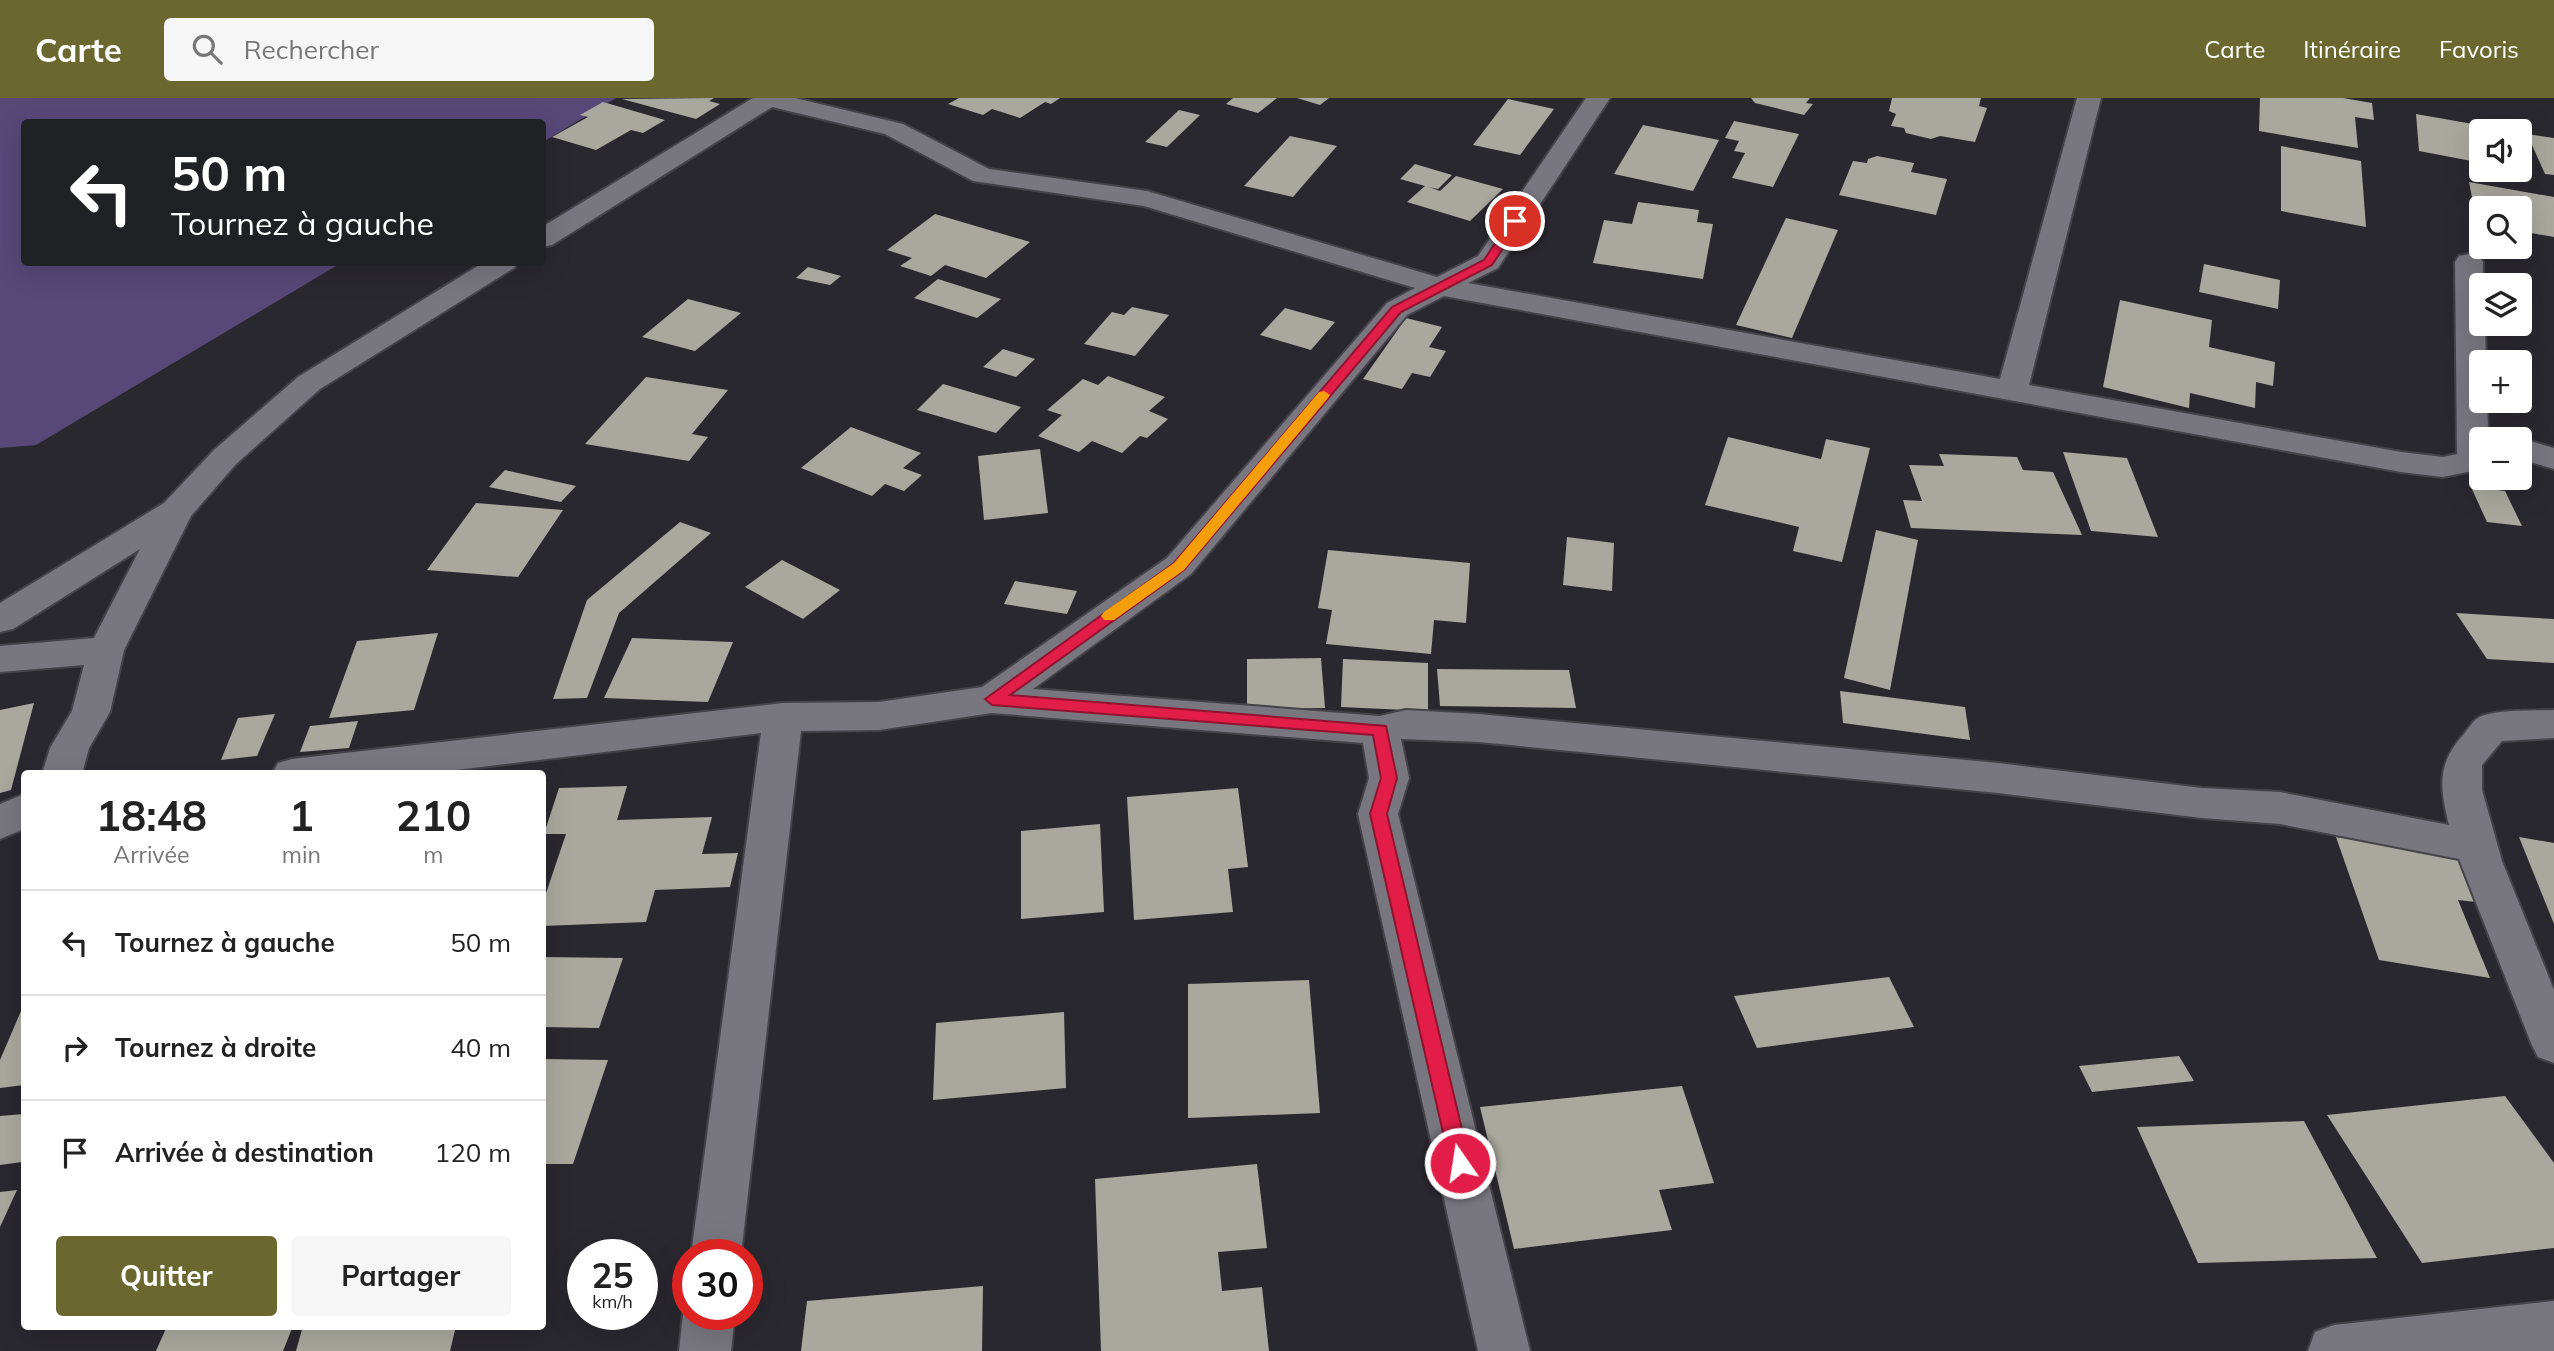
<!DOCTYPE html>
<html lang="fr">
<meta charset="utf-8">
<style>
body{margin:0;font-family:Mulish,sans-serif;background:#f6f6f6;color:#222;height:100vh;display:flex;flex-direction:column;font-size:26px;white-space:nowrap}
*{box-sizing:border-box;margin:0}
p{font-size:23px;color:#767676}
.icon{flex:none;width:38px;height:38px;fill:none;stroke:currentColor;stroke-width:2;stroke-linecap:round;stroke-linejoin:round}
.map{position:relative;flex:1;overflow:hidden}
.side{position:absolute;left:21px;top:672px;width:525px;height:560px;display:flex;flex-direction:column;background:#fff;border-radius:7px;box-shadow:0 7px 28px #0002}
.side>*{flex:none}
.hud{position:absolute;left:21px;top:21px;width:525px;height:147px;border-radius:7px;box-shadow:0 7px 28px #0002;background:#202124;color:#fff;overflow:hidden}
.controls{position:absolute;left:2469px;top:21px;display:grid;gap:14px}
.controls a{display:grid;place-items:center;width:63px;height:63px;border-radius:7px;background:#fff;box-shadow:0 7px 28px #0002;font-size:35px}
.speed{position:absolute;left:567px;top:1141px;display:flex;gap:14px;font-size:35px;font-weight:700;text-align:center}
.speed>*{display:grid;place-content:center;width:91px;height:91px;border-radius:50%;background:#fff;box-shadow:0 7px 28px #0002;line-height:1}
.speed small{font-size:18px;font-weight:400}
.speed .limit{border:10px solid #d22;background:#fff;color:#111}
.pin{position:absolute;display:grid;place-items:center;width:60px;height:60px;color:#fff;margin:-30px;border:4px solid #fff;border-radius:50%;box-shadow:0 2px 7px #0007}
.me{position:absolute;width:77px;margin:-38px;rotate:347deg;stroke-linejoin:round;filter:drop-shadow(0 0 5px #0008)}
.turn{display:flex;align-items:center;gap:24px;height:147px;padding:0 35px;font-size:32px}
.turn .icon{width:91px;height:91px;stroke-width:2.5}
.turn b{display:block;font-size:49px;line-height:60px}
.eta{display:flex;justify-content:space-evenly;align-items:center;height:119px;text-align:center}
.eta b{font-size:42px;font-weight:700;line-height:49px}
.action{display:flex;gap:14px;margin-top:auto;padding:14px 35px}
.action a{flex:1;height:80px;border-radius:7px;background:#6a682f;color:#fff;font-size:28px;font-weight:700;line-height:80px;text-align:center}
.action a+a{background:#f6f6f6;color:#222}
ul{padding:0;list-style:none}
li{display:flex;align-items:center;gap:21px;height:105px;padding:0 35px;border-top:2px solid #e0e0e0}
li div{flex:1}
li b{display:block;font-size:26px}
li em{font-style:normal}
header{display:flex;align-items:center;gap:42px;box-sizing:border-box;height:98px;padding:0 35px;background:#6a682f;color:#fff}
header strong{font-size:33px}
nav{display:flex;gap:38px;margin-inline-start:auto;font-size:24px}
.search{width:490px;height:63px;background:#f6f6f6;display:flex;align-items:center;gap:18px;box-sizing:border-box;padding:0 24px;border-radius:7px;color:#767676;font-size:26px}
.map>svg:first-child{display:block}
.green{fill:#574877}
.building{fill:#a8a89e}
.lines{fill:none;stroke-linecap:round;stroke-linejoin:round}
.minor-casing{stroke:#444349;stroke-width:4}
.minor{fill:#78767f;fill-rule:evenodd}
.route{fill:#e11d48;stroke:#92132f;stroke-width:2}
.slow{fill:#f59e0b}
</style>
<header>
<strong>Carte</strong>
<div class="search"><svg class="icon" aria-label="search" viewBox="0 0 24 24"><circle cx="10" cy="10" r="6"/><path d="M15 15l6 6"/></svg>Rechercher</div>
<nav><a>Carte</a><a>Itinéraire</a><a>Favoris</a></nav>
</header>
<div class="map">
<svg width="2554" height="1253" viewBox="0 0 2554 1253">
<rect width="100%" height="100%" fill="#2a282f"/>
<polygon class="green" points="0,0 616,0 543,44 542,24 24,24 24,164 341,165 36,347 0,350"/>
<g class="building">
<polygon points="714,0 709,3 720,6 696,21 622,1"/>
<polygon points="959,0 1060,0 1051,6 1045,4 1020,20 992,11 983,17 948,6"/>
<polygon points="1233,0 1277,0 1258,15 1226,6"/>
<polygon points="1297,0 1329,0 1320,7"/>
<polygon points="1751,0 1810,0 1806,5 1813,6 1804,17 1755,5"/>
<polygon points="1892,0 1981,0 1979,8 1987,10 1975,44 1940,38 1931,41 1906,35 1904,30 1891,28 1896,16 1889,13"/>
<polygon points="2260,0 2343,0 2372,5 2374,22 2355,19 2358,50 2259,33"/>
<polygon points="1508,1 1554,11 1520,57 1473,47"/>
<polygon points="603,4 665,22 643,35 631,32 596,52 552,39 588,19 580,17"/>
<polygon points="1179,12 1200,17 1167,49 1145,44"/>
<polygon points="2416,16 2507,32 2507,33 2482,33 2482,65 2419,53"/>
<polygon points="1734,23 1799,36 1773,89 1732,80 1745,55 1734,53 1739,43 1725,40"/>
<polygon points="1643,27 1719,42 1693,93 1614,76"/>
<polygon points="2527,36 2554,40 2554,77 2545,76"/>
<polygon points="1290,38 1337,48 1293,99 1244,88"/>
<polygon points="2281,48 2361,63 2366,129 2281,113"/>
<polygon points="1877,58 1914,65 1911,74 1947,81 1936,117 1839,97 1853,63 1867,65 1868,61"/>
<polygon points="1415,66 1452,77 1438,91 1429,89 1440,93 1456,78 1503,91 1470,123 1407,104 1425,88 1400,81"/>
<polygon points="2469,84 2554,99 2554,139 2520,133 2520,110 2482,110 2482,126 2477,125"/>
<polygon points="1638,104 1699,112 1697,124 1713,126 1703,181 1593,165 1604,122 1632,126"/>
<polygon points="935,116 1030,144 986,180 945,167 931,178 900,168 912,160 887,152"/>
<polygon points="1786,120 1838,132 1792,240 1736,227"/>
<polygon points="2204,166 2280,182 2278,211 2199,194"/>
<polygon points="808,169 841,178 830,187 796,180"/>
<polygon points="938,181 1001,201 977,220 914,200"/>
<polygon points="688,201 741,215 695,253 642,239"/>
<polygon points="2120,202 2212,222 2209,249 2275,264 2273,288 2256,284 2255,310 2190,295 2189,310 2103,289"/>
<polygon points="1132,209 1169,217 1135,258 1084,246 1112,214 1124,217"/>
<polygon points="1285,210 1335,224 1311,252 1260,237"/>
<polygon points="1406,220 1442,229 1429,249 1446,253 1430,279 1412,275 1402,291 1363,281"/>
<polygon points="1003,251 1035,261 1016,279 983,269"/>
<polygon points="1108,278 1165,299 1149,313 1168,321 1147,340 1140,338 1122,355 1092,343 1079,354 1038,338 1062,317 1047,312 1083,281 1098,287"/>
<polygon points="646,279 728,292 692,336 708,339 689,363 585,346"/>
<polygon points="943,286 1021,309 996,335 917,312"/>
<polygon points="851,329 921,355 903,370 922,377 904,393 885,386 872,398 801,370"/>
<polygon points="1728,339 1821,361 1826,341 1870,350 1842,464 1793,453 1799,429 1705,407"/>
<polygon points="1040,351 1048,415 984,422 978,358"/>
<polygon points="2063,354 2127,360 2158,439 2091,433"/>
<polygon points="1939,356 2017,359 2023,372 2053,374 2082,437 1911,430 1903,402 1922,403 1909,367 1944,368"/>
<polygon points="505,372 576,388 561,404 489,389"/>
<polygon points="2471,389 2505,393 2522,428 2487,424"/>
<polygon points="476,405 563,412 518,479 427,472"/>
<polygon points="680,424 711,435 619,515 587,600 553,601 587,502"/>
<polygon points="1876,432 1918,442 1890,592 1844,580"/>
<polygon points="1567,439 1614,445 1612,493 1563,487"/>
<polygon points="1328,452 1470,465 1466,525 1434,522 1431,556 1326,546 1332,512 1318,510"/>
<polygon points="782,462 840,492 803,521 745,489"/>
<polygon points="1015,483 1077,493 1067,516 1004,506"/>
<polygon points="2456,515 2554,521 2554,565 2487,561"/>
<polygon points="438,535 414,612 329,620 357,543"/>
<polygon points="632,540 733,544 708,604 604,600"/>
<polygon points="1321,560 1325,610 1247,611 1247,561"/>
<polygon points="1343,561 1428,565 1428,613 1341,609"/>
<polygon points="1437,571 1569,572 1576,610 1440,608"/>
<polygon points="1840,593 1965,609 1970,642 1843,625"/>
<polygon points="34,605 11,692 0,695 0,612"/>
<polygon points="275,616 257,658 221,662 238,620"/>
<polygon points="358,623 349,650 300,654 310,628"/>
<polygon points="627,688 617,722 712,719 702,756 738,755 730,789 655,792 646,824 542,828 542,807 566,736 544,736 559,690"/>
<polygon points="1238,690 1248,769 1228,771 1233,814 1134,822 1127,699"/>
<polygon points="1100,726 1104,814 1021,821 1021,733"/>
<polygon points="2336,739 2466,758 2485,805 2458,802 2490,880 2379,862"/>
<polygon points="2519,739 2554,745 2554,826"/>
<polygon points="542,859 623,860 599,930 542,929"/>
<polygon points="1889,879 1914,929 1757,950 1734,898"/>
<polygon points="1309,882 1320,1015 1188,1020 1188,886"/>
<polygon points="24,906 24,987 0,990 0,962"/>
<polygon points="1064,914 1066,990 933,1002 936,925"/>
<polygon points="2179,958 2194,983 2092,994 2079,968"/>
<polygon points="542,961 608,962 573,1066 542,1066"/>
<polygon points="1682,988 1714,1085 1659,1092 1672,1132 1514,1151 1480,1009"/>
<polygon points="2505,998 2554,1065 2554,1150 2422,1165 2327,1017"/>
<polygon points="24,1016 22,1064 0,1067 0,1018"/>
<polygon points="2304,1023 2377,1160 2198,1165 2137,1029"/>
<polygon points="1257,1066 1267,1150 1218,1154 1222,1193 1262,1189 1269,1253 1101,1253 1095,1081"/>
<polygon points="17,1092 0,1129 0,1094"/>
<polygon points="983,1188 982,1253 801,1253 807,1203"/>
<polygon points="167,1228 293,1228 283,1253 156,1253"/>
<polygon points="303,1228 456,1228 450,1253 296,1253"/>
</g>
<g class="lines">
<defs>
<g id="minor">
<path d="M753 0H795L903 26 989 71 1147 93 1437 179 1478 158 1586 0H1610L1498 170 1468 185 2000 281 2077 0H2101L2029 287 2401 354 2443 359 2457 356 2455 164 2459 158 2469 156 2479 158 2483 164 2482 226H2485L2486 264H2482V303H2487L2488 330 2501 334 2506 341H2482V371L2443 379 2401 374 1444 198 1407 217 1191 476 1033 591 1380 618 1406 612 1479 616 1998 665 2202 690 2280 694 2449 727C2440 689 2436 667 2464 636 2468 631 2473 623 2478 620 2493 611 2535 613 2554 612V640L2502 643 2482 667V692L2502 763 2554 892V965L2538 959 2531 945 2459 761 2280 726 2202 720 1998 695 1479 644 1401 641 1409 680 1398 716 1530 1253H1478L1358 716 1369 680 1363 645 992 615 879 632 801 633 741 1157H691L761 635 423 676H272L278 665 292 661 783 605 879 604 982 589 1167 460 1387 205 1415 190 1144 108 973 83 885 36 772 9 552 147 542 149V129Z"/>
<polygon points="484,164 518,164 514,170 320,291 236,366 191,418 124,552 110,614 89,650 82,676 42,676 50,650 72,613 84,567 0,574 0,548 94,540 140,451 13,531 0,534 0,505 164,405 214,352 298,279"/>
<polygon points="2520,340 2554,350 2554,371 2520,361 2520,341 2516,341"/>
<polygon points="24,696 24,731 0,741 0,706"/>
<polygon points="2554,1203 2554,1253 2308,1253 2315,1234 2334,1227"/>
<polygon points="688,1205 688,1216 735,1216 731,1253 679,1253 683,1216"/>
</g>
</defs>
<use href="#minor" class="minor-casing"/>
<use href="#minor" class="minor"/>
</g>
<polygon class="route" points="1511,121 1521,123 1492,167 1401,214 1184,472 1010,597 1386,628 1397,680 1387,716 1470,1065 1467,1072 1460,1074 1453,1072 1450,1065 1370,716 1381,680 1373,637 992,607 985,601 1174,465 1392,209 1484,162"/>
<polygon class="slow" points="1324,293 1330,297 1328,300 1184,472 1114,522 1104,522 1101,518 1104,514 1174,465 1319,294"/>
</svg>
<div class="controls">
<a><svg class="icon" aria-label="sound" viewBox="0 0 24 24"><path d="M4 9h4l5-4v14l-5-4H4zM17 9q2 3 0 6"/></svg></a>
<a><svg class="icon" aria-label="search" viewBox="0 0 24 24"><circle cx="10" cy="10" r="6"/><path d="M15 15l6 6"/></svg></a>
<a><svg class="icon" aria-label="layers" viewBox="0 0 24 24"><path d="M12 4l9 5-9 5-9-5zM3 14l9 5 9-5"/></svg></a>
<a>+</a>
<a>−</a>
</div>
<div class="speed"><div>25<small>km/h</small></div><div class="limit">30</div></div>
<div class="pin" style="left:1515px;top:123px;background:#d93025"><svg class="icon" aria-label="arrive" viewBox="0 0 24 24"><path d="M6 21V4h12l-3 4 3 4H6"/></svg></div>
<svg class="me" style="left:1460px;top:1065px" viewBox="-20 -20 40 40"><circle r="17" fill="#e11d48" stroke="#fff" stroke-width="3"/><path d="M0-11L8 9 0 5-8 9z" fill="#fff"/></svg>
<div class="hud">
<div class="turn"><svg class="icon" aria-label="left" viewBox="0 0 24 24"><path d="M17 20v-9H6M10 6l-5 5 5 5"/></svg><div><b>50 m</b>Tournez à gauche</div></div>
</div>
<section class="side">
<div class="eta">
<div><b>18:48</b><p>Arrivée</p></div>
<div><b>1</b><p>min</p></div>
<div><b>210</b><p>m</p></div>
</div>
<ul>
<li><svg class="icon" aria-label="left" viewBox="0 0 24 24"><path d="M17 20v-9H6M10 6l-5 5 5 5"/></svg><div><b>Tournez à gauche</b></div><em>50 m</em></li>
<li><svg class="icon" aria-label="right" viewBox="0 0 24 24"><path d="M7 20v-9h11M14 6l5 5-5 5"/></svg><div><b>Tournez à droite</b></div><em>40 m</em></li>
<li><svg class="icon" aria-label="arrive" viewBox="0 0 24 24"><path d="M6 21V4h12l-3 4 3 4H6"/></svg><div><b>Arrivée à destination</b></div><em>120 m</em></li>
</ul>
<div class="action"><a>Quitter</a><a>Partager</a></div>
</section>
</div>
